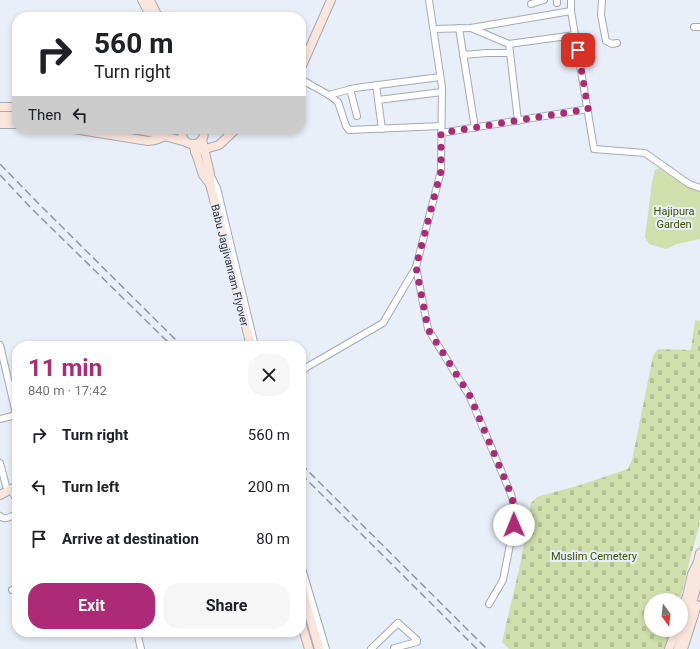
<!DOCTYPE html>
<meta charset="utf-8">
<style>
body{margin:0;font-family:Roboto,sans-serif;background:#f6f6f6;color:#202124;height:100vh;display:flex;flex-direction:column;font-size:15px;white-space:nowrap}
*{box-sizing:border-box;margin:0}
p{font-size:13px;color:#757577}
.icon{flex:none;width:22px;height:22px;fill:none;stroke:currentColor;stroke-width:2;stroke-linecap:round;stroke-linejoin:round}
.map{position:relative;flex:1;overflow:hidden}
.sheet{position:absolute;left:12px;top:341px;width:294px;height:296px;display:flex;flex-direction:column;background:#fff;border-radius:16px;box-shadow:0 2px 6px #0003}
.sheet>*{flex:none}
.top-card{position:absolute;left:12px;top:12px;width:294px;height:122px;border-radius:16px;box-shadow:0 2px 6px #0003;background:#fff;color:#202124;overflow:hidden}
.needle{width:26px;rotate:165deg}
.tools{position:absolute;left:644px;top:593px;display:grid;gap:8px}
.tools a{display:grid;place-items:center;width:44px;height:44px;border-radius:50%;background:#fff;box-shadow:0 2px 6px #0003;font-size:20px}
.pin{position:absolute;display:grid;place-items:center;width:34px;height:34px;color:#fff;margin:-17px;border-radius:8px;box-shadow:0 2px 6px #0006}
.me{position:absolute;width:44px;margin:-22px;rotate:359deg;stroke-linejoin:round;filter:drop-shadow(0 0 3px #0008)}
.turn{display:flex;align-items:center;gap:14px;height:84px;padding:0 16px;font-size:18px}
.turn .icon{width:52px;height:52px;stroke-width:2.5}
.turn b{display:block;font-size:28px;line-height:34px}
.then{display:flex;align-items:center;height:38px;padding:0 16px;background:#0003;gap:8px;font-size:15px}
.round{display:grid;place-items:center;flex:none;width:42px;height:42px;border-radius:16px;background:#f6f6f6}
.headline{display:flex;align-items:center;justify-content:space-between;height:68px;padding:0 16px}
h1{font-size:24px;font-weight:700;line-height:30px;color:#ad2b76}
.cta{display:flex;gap:8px;margin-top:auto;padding:8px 16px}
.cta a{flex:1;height:46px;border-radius:16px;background:#ad2b76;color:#fff;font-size:16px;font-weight:700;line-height:46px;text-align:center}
.cta a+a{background:#f6f6f6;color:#202124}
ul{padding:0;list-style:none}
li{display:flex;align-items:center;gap:12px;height:52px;padding:0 16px}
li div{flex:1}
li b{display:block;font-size:15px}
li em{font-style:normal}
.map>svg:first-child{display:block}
.green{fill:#d0dfac}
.cemetery{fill:url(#cemetery-stones)}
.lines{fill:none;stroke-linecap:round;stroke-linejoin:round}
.street-casing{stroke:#a4aab3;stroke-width:8}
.secondary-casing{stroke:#a4aab3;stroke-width:10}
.street{stroke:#fff;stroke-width:6}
.secondary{stroke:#fbe6dd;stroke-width:8}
.rail{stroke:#92969d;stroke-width:1.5;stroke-dasharray:8 4;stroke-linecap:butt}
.route{stroke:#ad2b76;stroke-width:7;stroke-dasharray:0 12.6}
.labels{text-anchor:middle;stroke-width:4;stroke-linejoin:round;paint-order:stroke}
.park-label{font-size:11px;fill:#435200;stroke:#e9eff9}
.street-label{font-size:11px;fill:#2f3135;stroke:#e9eff9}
</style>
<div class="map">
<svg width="700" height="649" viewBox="0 0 700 649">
<defs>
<pattern id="cemetery-stones" width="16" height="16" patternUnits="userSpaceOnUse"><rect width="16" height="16" fill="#d0dfac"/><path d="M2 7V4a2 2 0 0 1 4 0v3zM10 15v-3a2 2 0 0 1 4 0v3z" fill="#b3c095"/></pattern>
</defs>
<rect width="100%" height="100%" fill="#e9eff9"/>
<path class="green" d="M659 168C672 178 685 186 700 191V239L677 244 666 249 649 244 645 237 652 182 655 170Z"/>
<polygon class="cemetery" points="695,320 700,321 700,518 699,526 689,563 680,600 651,600 651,630 673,630 668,649 509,649 502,642 520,565 531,503 537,497 580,485 628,469 632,460 653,356 658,349 691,350"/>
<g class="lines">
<defs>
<g id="street">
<polyline points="557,0 557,3"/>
<polyline points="571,0 571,11 594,149 645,153 689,184 700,188"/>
<polyline points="602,0 601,15 606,41 612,44 617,43"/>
<polyline points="531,4 544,0"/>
<polyline points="694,27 700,27"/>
<polyline points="459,28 475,128"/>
<polyline points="471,28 509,44 575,35"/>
<polyline points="434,29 471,28 571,11"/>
<polyline points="509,44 518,121"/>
<polyline points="463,55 487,53 510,53"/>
<polyline points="301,79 311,85 329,95 338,102 346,126 349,130 441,126"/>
<polyline points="376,85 382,129"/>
<polyline points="350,89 357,116"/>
<polyline points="329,95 355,88 440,77"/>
<polyline points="378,100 442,92"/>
<polyline points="441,133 588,109"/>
<polyline points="211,176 217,188 255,346"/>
<polyline points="416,267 428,329 470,397 511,494 516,514 503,580 489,604"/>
<polyline points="0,345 17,418"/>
<polyline points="301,373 307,367 383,323 416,267 441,171 442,87 429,0"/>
<polyline points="0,419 16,415"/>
<polyline points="0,463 6,486"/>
<polyline points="11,489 17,501"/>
<path d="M0 516C5 521 11 516 17 514"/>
<polyline points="301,565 326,649"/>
<polyline points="12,590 17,589"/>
<polyline points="137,632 141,649"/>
<polyline points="394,648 417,642 417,640 398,623"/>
<polyline points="371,649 398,623"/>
</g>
<g id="secondary">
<polyline points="142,0 151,17"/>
<polyline points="150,0 158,17"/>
<polyline points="301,68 331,0"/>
<polyline points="0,107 17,107"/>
<polyline points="0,116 17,116"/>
<polyline points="0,124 17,124"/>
<polyline points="74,129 148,141 155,140 166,136"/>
<polyline points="133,129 150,132 186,142"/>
<path d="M183 129C177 149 209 149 203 129"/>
<polyline points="154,131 177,129"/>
<polyline points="202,140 210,174 210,184 251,346"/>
<polyline points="193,144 203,175 210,184"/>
<polyline points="195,152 219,145 236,129"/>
<polyline points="0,495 17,486"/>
<polyline points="695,577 698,562"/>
<polyline points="301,586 319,649"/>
<polyline points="681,614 687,596 692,574 698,562 700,553"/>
<polyline points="301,622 309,649"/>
<polyline points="684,646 697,605"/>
<polyline points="669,649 676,630"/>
<polyline points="678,649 694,596 700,572"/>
</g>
</defs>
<use href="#street" class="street-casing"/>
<use href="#secondary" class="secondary-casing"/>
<use href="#street" class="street"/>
<use href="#secondary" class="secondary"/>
<g class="rail">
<polyline points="0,164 38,203 182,346"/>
<polyline points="0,175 32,209 172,346"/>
<polyline points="301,464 487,649"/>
<polyline points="301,474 477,649"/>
</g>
</g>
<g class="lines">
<polyline class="route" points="514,525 516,514 511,494 470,396 428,329 416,267 441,171 441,133 588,109 578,50"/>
</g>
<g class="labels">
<g class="park-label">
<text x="674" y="215">Hajipura<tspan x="674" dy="13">Garden</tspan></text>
<text x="594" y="560">Muslim Cemetery</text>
</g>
<g class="street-label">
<text transform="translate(230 265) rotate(76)" y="4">Babu Jagjivanram Flyover</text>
</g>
</g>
</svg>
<div class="tools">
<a><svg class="needle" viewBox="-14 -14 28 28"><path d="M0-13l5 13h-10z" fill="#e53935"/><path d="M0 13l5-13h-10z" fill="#757577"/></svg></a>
</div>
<div class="pin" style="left:578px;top:50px;background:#d93025"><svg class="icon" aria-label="arrive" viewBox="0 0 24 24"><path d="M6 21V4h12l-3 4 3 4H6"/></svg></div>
<svg class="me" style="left:514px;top:525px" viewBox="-20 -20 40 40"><circle r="19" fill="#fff"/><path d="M0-13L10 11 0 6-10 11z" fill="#ad2b76"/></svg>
<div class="top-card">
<div class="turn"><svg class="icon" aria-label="right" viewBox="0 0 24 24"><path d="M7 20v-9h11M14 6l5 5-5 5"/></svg><div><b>560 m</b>Turn right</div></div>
<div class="then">Then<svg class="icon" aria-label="left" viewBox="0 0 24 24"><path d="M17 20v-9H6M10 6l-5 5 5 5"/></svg></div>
</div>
<section class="sheet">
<div class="headline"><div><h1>11 min</h1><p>840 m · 17:42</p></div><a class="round"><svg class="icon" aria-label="close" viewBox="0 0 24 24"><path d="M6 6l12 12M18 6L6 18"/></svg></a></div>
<ul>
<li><svg class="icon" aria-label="right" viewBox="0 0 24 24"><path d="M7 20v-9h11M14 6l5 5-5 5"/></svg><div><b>Turn right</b></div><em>560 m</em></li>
<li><svg class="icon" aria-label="left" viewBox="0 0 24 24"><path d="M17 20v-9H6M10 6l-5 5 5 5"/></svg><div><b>Turn left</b></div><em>200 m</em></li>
<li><svg class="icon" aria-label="arrive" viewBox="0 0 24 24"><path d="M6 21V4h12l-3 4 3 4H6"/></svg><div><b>Arrive at destination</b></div><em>80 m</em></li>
</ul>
<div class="cta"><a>Exit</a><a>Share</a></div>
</section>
</div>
